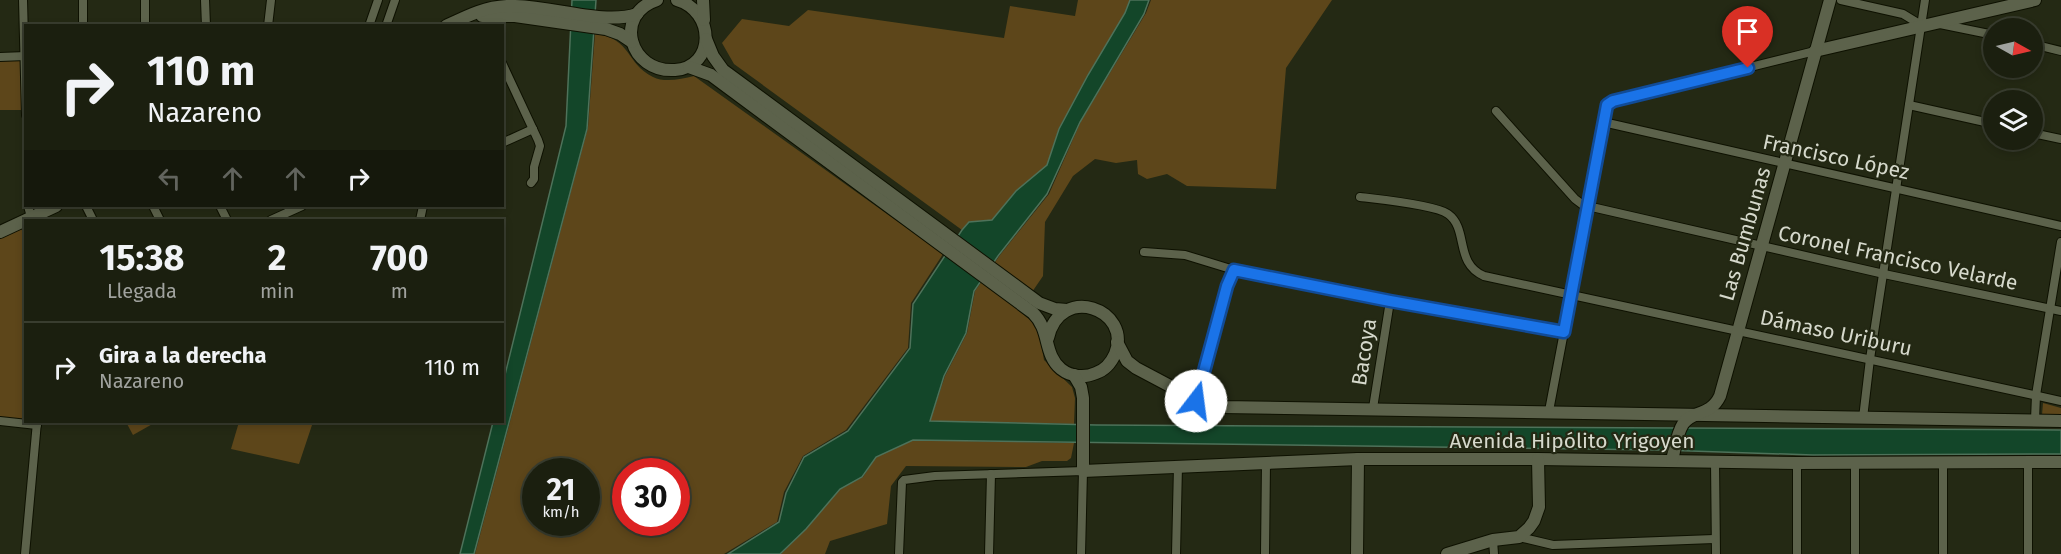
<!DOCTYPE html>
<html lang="es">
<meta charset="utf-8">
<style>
body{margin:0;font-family:"Fira Sans",sans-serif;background:#282c1d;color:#f1f3f6;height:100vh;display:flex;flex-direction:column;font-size:22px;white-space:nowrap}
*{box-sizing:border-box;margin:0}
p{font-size:20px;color:#a0a29e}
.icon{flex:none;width:33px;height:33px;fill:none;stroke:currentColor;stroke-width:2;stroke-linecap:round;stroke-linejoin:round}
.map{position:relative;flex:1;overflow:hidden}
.details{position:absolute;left:24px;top:219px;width:480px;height:204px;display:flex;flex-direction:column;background:#1b1f0f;border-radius:0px;box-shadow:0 3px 9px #0003,0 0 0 2px #393d2f}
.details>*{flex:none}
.hud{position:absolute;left:24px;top:24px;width:480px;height:183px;border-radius:0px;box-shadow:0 3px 9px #0003,0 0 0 2px #393d2f;background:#1b1f0f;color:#f1f3f6;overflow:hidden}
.needle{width:39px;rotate:98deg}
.controls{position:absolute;left:1983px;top:18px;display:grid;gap:12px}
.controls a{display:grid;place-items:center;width:60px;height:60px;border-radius:50%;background:#1b1f0f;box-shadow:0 3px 9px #0003,0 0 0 2px #393d2f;font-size:30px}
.speed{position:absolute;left:522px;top:458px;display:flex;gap:12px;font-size:30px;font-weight:700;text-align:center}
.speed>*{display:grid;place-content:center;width:78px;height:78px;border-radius:50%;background:#1b1f0f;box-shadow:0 3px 9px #0003,0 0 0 2px #393d2f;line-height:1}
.speed small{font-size:15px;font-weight:400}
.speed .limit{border:9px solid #d22;background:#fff;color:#111}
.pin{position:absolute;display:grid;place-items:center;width:51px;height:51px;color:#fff;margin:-62px -26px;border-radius:50% 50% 50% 0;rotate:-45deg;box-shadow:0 0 6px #0007}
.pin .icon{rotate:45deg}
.me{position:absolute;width:66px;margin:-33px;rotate:15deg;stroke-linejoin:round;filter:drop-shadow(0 0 4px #0008)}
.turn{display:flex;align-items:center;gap:21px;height:126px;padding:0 24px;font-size:27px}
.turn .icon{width:78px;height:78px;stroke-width:2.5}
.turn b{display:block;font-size:42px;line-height:51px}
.lanes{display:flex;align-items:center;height:57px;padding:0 24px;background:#0003;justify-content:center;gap:30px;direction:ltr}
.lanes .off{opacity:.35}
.eta{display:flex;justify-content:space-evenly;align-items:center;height:102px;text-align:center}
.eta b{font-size:36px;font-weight:700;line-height:42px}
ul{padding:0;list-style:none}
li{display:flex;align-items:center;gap:18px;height:90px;padding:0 24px;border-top:2px solid #393d2f}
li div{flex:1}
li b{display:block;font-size:22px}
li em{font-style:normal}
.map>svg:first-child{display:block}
.green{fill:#5d461a;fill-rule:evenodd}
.water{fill:#134629;stroke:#4e725a;stroke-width:1.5}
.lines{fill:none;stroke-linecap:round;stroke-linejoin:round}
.street-casing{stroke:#0e1101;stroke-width:10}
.secondary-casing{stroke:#0e1101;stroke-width:14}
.street{stroke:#5c624b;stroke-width:8}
.secondary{stroke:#5c624b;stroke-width:12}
.route-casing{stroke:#114b97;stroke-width:15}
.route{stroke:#1a73e8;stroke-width:10}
.labels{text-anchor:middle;stroke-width:4.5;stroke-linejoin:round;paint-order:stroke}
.street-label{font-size:21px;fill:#d6d9cc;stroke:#242914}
</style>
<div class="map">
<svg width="2061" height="554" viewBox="0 0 2061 554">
<rect width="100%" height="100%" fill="#242914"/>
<g class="green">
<polygon points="1078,0 1130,0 1125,13 1059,128 1047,165 1016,191 992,220 969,222 962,230 734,64 722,43 742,19 789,26 808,10 1004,38 1010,6 1075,16"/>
<polygon points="1151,0 1332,0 1286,68 1276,189 1187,186 1167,174 1147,179 1138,174 1137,160 1116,163 1095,159 1073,176 1045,222 1043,276 1019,311 1035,324 1039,331 1044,360 1072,387 1075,398 1074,424 930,421 945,376 967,333 975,291 1000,255 1049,194 1081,121 1146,13"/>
<path d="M595 34C632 38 625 63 653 77 665 83 681 79 694 76L943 254 911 303 908 348 846 430 803 456 784 492 777 522 724 554H475L588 127ZM536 471H586V522H536ZM626 471H676V522H626Z"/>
<polygon points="21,60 22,110 0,110 0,61"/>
<polygon points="20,226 25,237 25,420 0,418 0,235"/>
<polygon points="2043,403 2061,408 2061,416 2042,415"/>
<polygon points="126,422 156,422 133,435"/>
<polygon points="239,422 313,422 299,464 231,449"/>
<polygon points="913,440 1074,443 1071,458 1067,461 1042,461 1026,467 906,466 891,486 887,524 830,541 825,554 781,554 806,529 840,489 863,477 876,457"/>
</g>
<g class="water">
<polygon points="572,0 596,0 587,129 474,554 460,554 493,422 502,422 503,383 566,126"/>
<polygon points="1130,0 1149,0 1144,14 1080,122 1047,194 998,256 974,291 966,333 944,376 930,421 1096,425 2061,430 2061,454 1813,455 1661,450 913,440 876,457 862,477 840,489 806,529 780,554 728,554 779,522 786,493 804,457 848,431 910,348 913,304 962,230 969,222 992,220 1016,191 1047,165 1059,129 1088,75 1125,13"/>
</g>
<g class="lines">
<defs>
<g id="street">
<polyline points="23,0 26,115"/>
<polyline points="83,0 83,26"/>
<polyline points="145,0 145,26"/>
<polyline points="205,0 206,26"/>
<polyline points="1841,0 1903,14 1921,25"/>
<polyline points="1940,24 1994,35"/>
<polyline points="268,26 271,0"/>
<polyline points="369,26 378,0"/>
<polyline points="386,26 395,0"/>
<polyline points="2032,44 2061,51"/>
<polyline points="0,57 26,56"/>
<polyline points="502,63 538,140 540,146 534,167 534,179 531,183"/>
<polyline points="1909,105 1994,124"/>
<polyline points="1496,111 1575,199 1583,205 1884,274 2061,311"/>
<polyline points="1603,122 2061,226"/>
<polyline points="2032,133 2061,139"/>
<polyline points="502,143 533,129"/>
<path d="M1360 197C1377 199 1436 205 1448 214 1469 229 1454 263 1484 276L2061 401"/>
<polyline points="28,206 31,217"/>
<polyline points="86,206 93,220"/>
<polyline points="153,206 160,220"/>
<polyline points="220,206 227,220"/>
<polyline points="271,220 302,206"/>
<polyline points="420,220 423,206"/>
<polyline points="1144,252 1185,255 1234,270 1564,332"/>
<polyline points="1196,401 1227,286 1234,270"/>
<polyline points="1373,408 1390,301"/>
<polyline points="1549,411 1607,105 1613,101 1815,51"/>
<polyline points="1863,418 1870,359 1925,0"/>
<polyline points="2035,420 2036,395 2061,242"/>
<polyline points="0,421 37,425"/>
<polyline points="1715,462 1716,554"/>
<polyline points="1797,463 1797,554"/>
<polyline points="1519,537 1553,545 1714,539"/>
<polyline points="1493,540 1494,554"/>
<polyline points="25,554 37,422"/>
<polyline points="899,554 902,482 904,480 935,476 1083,471 1081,554"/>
<polyline points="989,554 991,474"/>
<polyline points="1176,554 1178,466"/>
<polyline points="1265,554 1266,463"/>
<polyline points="1855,554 1855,463"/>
<polyline points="1943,554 1943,462"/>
<polyline points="2028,554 2028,461"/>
</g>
<g id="secondary">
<path d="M657 0C613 14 629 73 675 70 716 67 715 11 677 0"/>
<polyline points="703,0 704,20"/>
<polyline points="482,16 515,16 606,29 620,34 632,42"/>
<path d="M446 26C467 16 484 7 507 6 547 4 602 26 637 14"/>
<polyline points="706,39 713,56 723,70 1039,303 1055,309 1067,310"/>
<polyline points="1815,51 2035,0"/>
<path d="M689 67 711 75 1033 313C1051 331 1043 354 1061 369 1071 377 1085 378 1096 373 1105 370 1111 363 1115 354 1133 309 1060 283 1048 338"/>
<polyline points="0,232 56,206"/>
<polyline points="1117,342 1127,361 1136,368 1202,403 1222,407 2061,421"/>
<polyline points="1074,375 1081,387 1083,398 1083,471 1358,459 1538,459 1797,463 2061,462"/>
<path d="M1672 460C1675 449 1677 433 1683 424 1692 410 1710 417 1720 396L1830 0"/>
<polyline points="1357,554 1358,459"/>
<polyline points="1447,554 1493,540 1519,537 1529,528 1534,521 1539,507 1538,459"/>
</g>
</defs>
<use href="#street" class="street-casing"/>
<use href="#secondary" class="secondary-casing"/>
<use href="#street" class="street"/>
<use href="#secondary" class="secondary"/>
</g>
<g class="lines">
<defs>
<polyline id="route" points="1196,401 1227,286 1234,270 1390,301 1564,332 1607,105 1613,101 1748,68"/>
</defs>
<use href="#route" class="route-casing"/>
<use href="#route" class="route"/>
</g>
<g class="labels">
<g class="street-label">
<text transform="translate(1836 157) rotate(12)" y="7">Francisco López</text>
<text transform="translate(1745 234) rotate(-74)" y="7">Las Bumbunas</text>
<text transform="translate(1898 258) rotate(12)" y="7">Coronel Francisco Velarde</text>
<text transform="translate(1836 333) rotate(12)" y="7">Dámaso Uriburu</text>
<text transform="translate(1364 352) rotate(-81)" y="7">Bacoya</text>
<text x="1572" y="448">Avenida Hipólito Yrigoyen</text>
</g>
</g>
</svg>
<div class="controls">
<a><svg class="needle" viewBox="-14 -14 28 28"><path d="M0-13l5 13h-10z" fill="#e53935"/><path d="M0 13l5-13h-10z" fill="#a0a29e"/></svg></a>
<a><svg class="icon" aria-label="layers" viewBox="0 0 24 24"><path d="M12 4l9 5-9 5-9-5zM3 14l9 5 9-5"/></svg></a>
</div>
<div class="speed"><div>21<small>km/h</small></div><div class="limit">30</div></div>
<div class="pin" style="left:1748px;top:68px;background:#d93025"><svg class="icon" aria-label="arrive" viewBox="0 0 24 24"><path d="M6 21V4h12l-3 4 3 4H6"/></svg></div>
<svg class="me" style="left:1196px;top:401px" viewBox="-20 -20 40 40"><circle r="19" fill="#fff"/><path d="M0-13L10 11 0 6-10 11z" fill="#1a73e8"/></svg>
<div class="hud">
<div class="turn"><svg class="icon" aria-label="right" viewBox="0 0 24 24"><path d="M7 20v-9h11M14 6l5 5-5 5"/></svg><div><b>110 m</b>Nazareno</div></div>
<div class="lanes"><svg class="icon off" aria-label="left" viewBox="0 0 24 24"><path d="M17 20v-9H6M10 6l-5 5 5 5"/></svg><svg class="icon off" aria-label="ahead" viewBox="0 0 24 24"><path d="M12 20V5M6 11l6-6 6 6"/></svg><svg class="icon off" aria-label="ahead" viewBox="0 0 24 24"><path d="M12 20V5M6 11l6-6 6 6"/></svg><svg class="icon" aria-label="right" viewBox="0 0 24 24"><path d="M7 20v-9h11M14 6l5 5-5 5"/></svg></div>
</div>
<section class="details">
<div class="eta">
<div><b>15:38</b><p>Llegada</p></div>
<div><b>2</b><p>min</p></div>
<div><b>700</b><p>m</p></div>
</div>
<ul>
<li><svg class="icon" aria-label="right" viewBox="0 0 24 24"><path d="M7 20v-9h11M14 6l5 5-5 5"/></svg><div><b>Gira a la derecha</b><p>Nazareno</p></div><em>110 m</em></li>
</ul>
</section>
</div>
